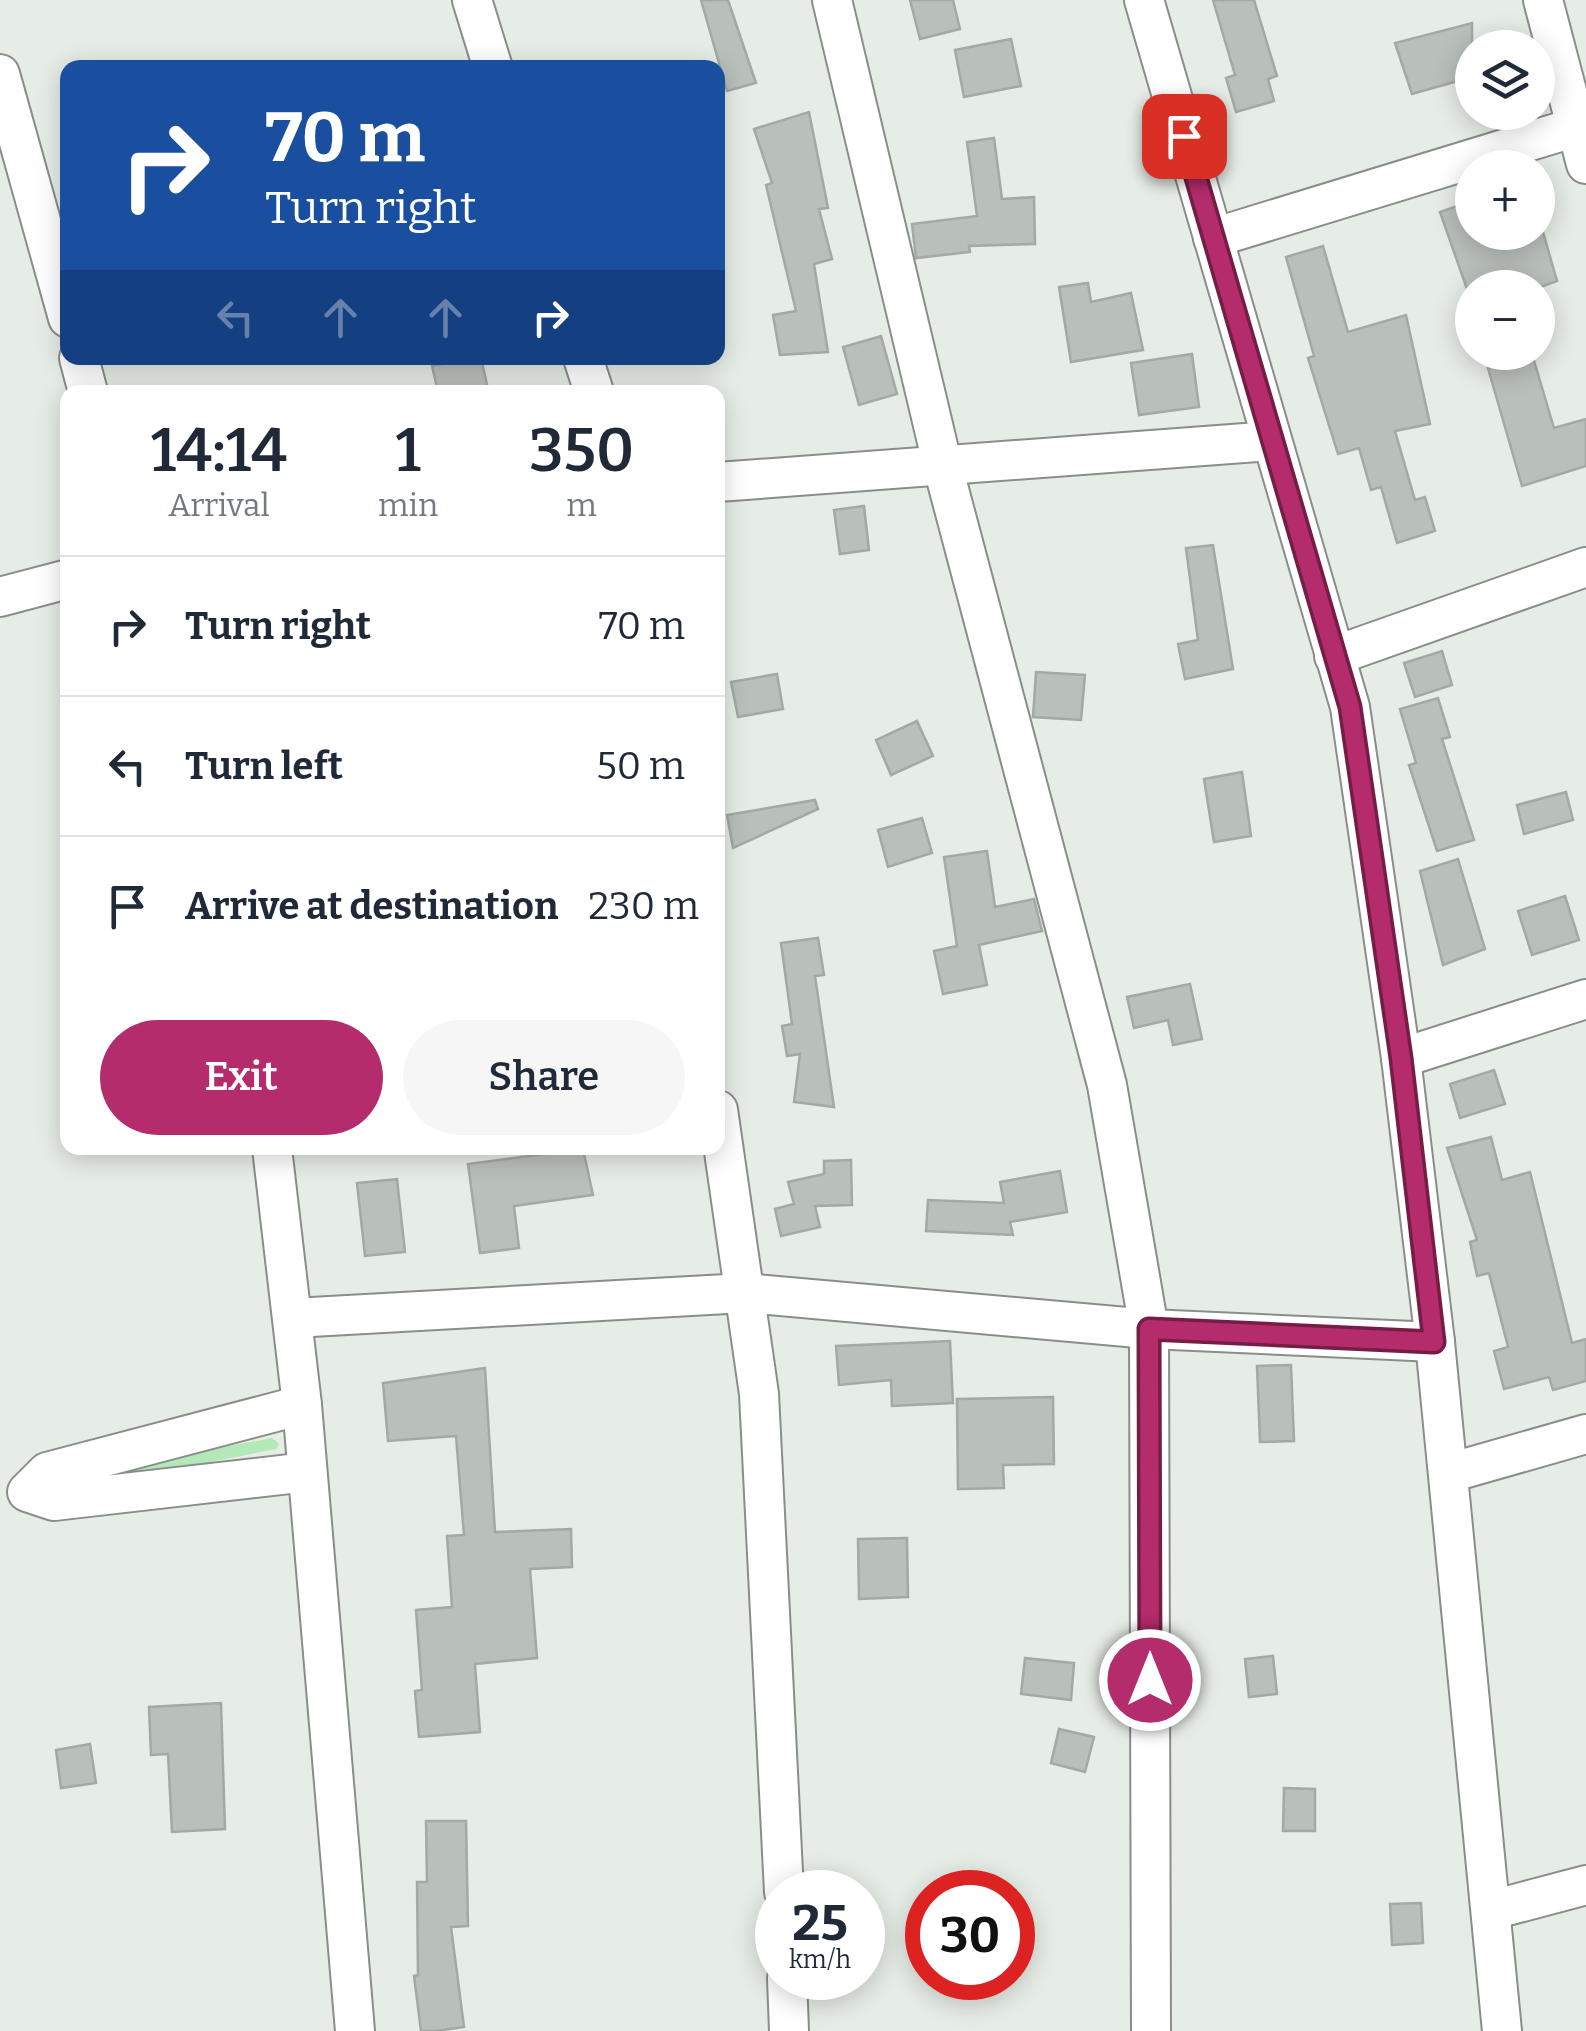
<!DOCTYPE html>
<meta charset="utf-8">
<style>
body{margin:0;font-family:Bitter,serif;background:#f6f6f7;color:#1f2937;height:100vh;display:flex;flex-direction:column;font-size:38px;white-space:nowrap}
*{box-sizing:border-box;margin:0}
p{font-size:32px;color:#747a83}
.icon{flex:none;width:55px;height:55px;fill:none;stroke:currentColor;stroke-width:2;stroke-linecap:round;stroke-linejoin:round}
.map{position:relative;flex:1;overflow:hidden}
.panel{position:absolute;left:60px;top:385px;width:665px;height:770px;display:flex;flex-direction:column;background:#fff;border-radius:20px;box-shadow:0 5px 25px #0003}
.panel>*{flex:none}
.guide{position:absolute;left:60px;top:60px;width:665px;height:305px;border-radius:20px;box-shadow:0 5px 25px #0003;background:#1a4fa0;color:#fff;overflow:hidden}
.tools{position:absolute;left:1455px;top:30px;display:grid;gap:20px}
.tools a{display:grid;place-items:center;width:100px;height:100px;border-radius:50%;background:#fff;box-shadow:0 5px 25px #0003;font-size:50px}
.speed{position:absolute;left:755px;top:1870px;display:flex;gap:20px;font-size:50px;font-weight:700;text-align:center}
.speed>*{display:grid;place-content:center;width:130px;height:130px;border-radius:50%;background:#fff;box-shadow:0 5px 25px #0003;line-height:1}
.speed small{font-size:25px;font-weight:400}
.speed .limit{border:15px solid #d22;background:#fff;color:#111}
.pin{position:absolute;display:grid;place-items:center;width:85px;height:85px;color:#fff;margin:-42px;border-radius:20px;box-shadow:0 5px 15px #0006}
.me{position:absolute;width:110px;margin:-55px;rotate:0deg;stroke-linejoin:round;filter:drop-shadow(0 0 8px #0008)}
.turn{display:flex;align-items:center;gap:35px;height:210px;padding:0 40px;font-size:45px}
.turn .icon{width:130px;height:130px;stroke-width:2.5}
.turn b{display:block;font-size:70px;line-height:85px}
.lanes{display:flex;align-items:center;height:95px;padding:0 40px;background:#0003;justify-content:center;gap:50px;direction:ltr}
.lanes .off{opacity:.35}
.eta{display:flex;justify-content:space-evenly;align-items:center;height:170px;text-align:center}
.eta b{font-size:60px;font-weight:600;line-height:70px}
.button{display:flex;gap:20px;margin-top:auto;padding:20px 40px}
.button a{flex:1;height:115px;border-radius:60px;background:#b52c6c;color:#fff;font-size:40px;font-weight:600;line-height:115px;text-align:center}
.button a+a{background:#f6f6f7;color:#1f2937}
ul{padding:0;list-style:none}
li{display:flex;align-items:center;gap:30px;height:140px;padding:0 40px;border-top:2px solid #e0e1e3}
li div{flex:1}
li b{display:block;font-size:38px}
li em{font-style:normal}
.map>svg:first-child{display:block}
.green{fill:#b4e8b8}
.building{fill:#b9bfba;stroke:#a3a9a4;stroke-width:2.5}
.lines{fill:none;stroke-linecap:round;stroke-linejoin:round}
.minor-casing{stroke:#898e89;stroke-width:42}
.minor{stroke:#fff;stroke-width:38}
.route-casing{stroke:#761d46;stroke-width:25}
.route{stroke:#b52c6c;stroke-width:18}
</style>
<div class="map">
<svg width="1586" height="2031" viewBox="0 0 1586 2031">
<rect width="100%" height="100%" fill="#e6ece6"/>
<polygon class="green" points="272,1438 279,1444 276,1449 52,1493 50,1480"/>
<g class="building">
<polygon points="701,0 728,0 756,83 727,91"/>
<polygon points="910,0 953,0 960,29 920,39"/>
<polygon points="1213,0 1254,0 1277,76 1268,79 1274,101 1236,112 1226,78 1235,75"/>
<polygon points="1472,23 1472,77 1412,94 1395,43"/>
<polygon points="1011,39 1021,86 964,97 955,50"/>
<polygon points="809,112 828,208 819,209 832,259 814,264 828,352 780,355 773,315 796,311 766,185 772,183 754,129"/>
<polygon points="994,138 1002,199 1034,197 1035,244 969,246 970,252 916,258 912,224 977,216 967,142"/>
<polygon points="1472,201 1472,232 1543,232 1557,281 1538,288 1472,286 1468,292 1440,212"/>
<polygon points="1323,246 1348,332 1406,315 1430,424 1395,431 1415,500 1425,497 1435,531 1397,543 1381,487 1371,490 1359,448 1338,454 1308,358 1314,356 1286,257"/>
<polygon points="1088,283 1091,302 1131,293 1143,350 1071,362 1059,287"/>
<polygon points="881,336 897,394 859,405 843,347"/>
<polygon points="1192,354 1199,407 1139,415 1131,363"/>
<polygon points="1532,354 1554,428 1586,419 1586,466 1522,486 1488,368"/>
<polygon points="471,358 481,358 488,389 438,392 432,366"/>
<polygon points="864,506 869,550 840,554 834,510"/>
<polygon points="1213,545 1233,669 1185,679 1178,644 1198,640 1186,548"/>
<polygon points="1442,651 1452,685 1415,697 1404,663"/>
<polygon points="1036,672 1085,675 1081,720 1033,717"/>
<polygon points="777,674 783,709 738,717 731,682"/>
<polygon points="1438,698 1450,737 1442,739 1474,840 1437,851 1409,765 1416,763 1400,709"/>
<polygon points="917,721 933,756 891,775 876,740"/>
<polygon points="1242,772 1251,836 1214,842 1204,779"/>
<polygon points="1566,792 1573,820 1524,834 1517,805"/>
<polygon points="815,800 818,809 733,848 727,815"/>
<polygon points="922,818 932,853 888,867 878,830"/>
<polygon points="987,851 995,907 1034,899 1042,931 979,945 987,985 943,994 934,951 957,946 944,857"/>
<polygon points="1458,859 1485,949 1443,965 1420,871"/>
<polygon points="1565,896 1579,940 1532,955 1518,911"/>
<polygon points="818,938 824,975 815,976 834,1107 794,1102 800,1054 787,1056 782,1026 792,1024 781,943"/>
<polygon points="1190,984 1202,1039 1173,1045 1168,1020 1134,1028 1127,997"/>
<polygon points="1494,1070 1505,1104 1460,1118 1450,1084"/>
<polygon points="1491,1137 1502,1180 1530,1172 1572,1343 1586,1339 1586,1381 1553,1390 1549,1377 1504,1389 1494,1351 1508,1347 1489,1273 1477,1276 1470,1242 1477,1240 1447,1148"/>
<polygon points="583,1149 593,1195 514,1206 519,1248 480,1253 468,1164"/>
<polygon points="851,1160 852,1205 815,1206 820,1227 781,1236 775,1209 794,1204 788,1182 824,1174 824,1161"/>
<polygon points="1060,1171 1067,1212 1010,1222 1013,1235 926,1231 928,1200 1004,1203 1000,1182"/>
<polygon points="397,1179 405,1252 365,1256 357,1183"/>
<polygon points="950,1341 953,1403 892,1406 891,1380 839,1385 836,1346"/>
<polygon points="1291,1365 1294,1441 1260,1442 1257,1366"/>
<polygon points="485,1368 495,1532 571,1529 572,1567 530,1569 537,1658 475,1664 480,1732 419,1737 415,1691 422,1690 416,1610 452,1607 447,1536 464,1535 456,1436 388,1441 383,1383"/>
<polygon points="1053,1397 1054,1464 1003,1465 1004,1488 958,1489 957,1399"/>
<polygon points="907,1538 908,1597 859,1599 858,1539"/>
<polygon points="1273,1656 1277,1694 1249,1697 1245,1659"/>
<polygon points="1025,1658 1074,1663 1071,1700 1021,1694"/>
<polygon points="221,1703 225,1829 172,1832 168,1754 151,1755 149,1707"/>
<polygon points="1059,1729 1094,1737 1085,1772 1051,1763"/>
<polygon points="90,1744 96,1783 61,1788 56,1750"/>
<polygon points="1284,1788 1315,1789 1315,1831 1283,1831"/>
<polygon points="426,1821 466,1821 468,1926 451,1927 464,2027 436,2031 421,2031 414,1976 418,1975 417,1882 427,1882"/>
<polygon points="1421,1903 1423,1943 1392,1945 1390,1904"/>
</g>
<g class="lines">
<defs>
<g id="minor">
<polyline points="472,0 493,68"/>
<polyline points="832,0 943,467 1107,1085 1149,1329 1151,2031"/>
<polyline points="1144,0 1350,707 1401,1058 1435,1342 1502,2031"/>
<polyline points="1543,0 1586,164"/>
<polyline points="0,74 68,318"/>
<polyline points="1213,238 1576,127"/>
<polyline points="79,358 88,392"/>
<polyline points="583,358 594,392"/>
<polyline points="718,482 1272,441"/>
<polyline points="0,597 68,579"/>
<polyline points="1334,656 1586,567"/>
<polyline points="1401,1058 1586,999"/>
<polyline points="718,1110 759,1394 784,1892"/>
<polyline points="272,1148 302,1405 355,2031"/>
<polyline points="293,1318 745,1293 1149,1329 1435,1342"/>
<polyline points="302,1405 47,1472 27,1492 54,1501 307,1472"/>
<polyline points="1449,1473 1586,1434"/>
<polyline points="1492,1910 1586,1885"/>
<polyline points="787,1978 789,2031"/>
</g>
</defs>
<use href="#minor" class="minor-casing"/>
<use href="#minor" class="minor"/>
</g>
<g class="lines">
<defs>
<polyline id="route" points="1150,1680 1149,1329 1434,1342 1401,1058 1350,707 1184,136"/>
</defs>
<use href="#route" class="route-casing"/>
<use href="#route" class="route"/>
</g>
</svg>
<div class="tools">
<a><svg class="icon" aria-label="layers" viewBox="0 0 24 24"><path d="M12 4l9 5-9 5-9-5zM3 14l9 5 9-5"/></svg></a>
<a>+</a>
<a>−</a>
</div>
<div class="speed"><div>25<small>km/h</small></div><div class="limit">30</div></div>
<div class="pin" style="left:1184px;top:136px;background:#d93025"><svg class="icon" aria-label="arrive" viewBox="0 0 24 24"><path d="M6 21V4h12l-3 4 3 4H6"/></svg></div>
<svg class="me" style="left:1150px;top:1680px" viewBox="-20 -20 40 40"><circle r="17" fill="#b52c6c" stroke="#fff" stroke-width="3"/><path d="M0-11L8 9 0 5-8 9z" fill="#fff"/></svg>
<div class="guide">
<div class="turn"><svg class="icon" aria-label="right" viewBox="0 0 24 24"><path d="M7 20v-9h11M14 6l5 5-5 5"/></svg><div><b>70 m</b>Turn right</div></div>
<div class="lanes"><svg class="icon off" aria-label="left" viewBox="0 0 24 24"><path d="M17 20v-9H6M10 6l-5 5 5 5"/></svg><svg class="icon off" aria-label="ahead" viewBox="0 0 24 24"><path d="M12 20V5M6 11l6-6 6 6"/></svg><svg class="icon off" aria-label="ahead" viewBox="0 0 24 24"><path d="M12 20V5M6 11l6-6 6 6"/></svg><svg class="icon" aria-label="right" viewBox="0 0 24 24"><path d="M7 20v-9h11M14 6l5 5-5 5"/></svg></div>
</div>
<section class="panel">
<div class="eta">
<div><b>14:14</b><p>Arrival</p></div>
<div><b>1</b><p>min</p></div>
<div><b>350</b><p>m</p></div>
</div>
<ul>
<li><svg class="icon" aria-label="right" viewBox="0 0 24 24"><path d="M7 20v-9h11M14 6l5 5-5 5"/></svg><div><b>Turn right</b></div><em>70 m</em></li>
<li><svg class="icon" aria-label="left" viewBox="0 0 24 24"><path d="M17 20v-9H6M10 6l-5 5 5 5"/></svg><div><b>Turn left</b></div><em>50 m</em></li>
<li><svg class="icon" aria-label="arrive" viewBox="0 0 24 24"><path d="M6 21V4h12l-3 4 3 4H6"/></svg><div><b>Arrive at destination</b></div><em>230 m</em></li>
</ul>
<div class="button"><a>Exit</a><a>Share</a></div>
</section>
</div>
